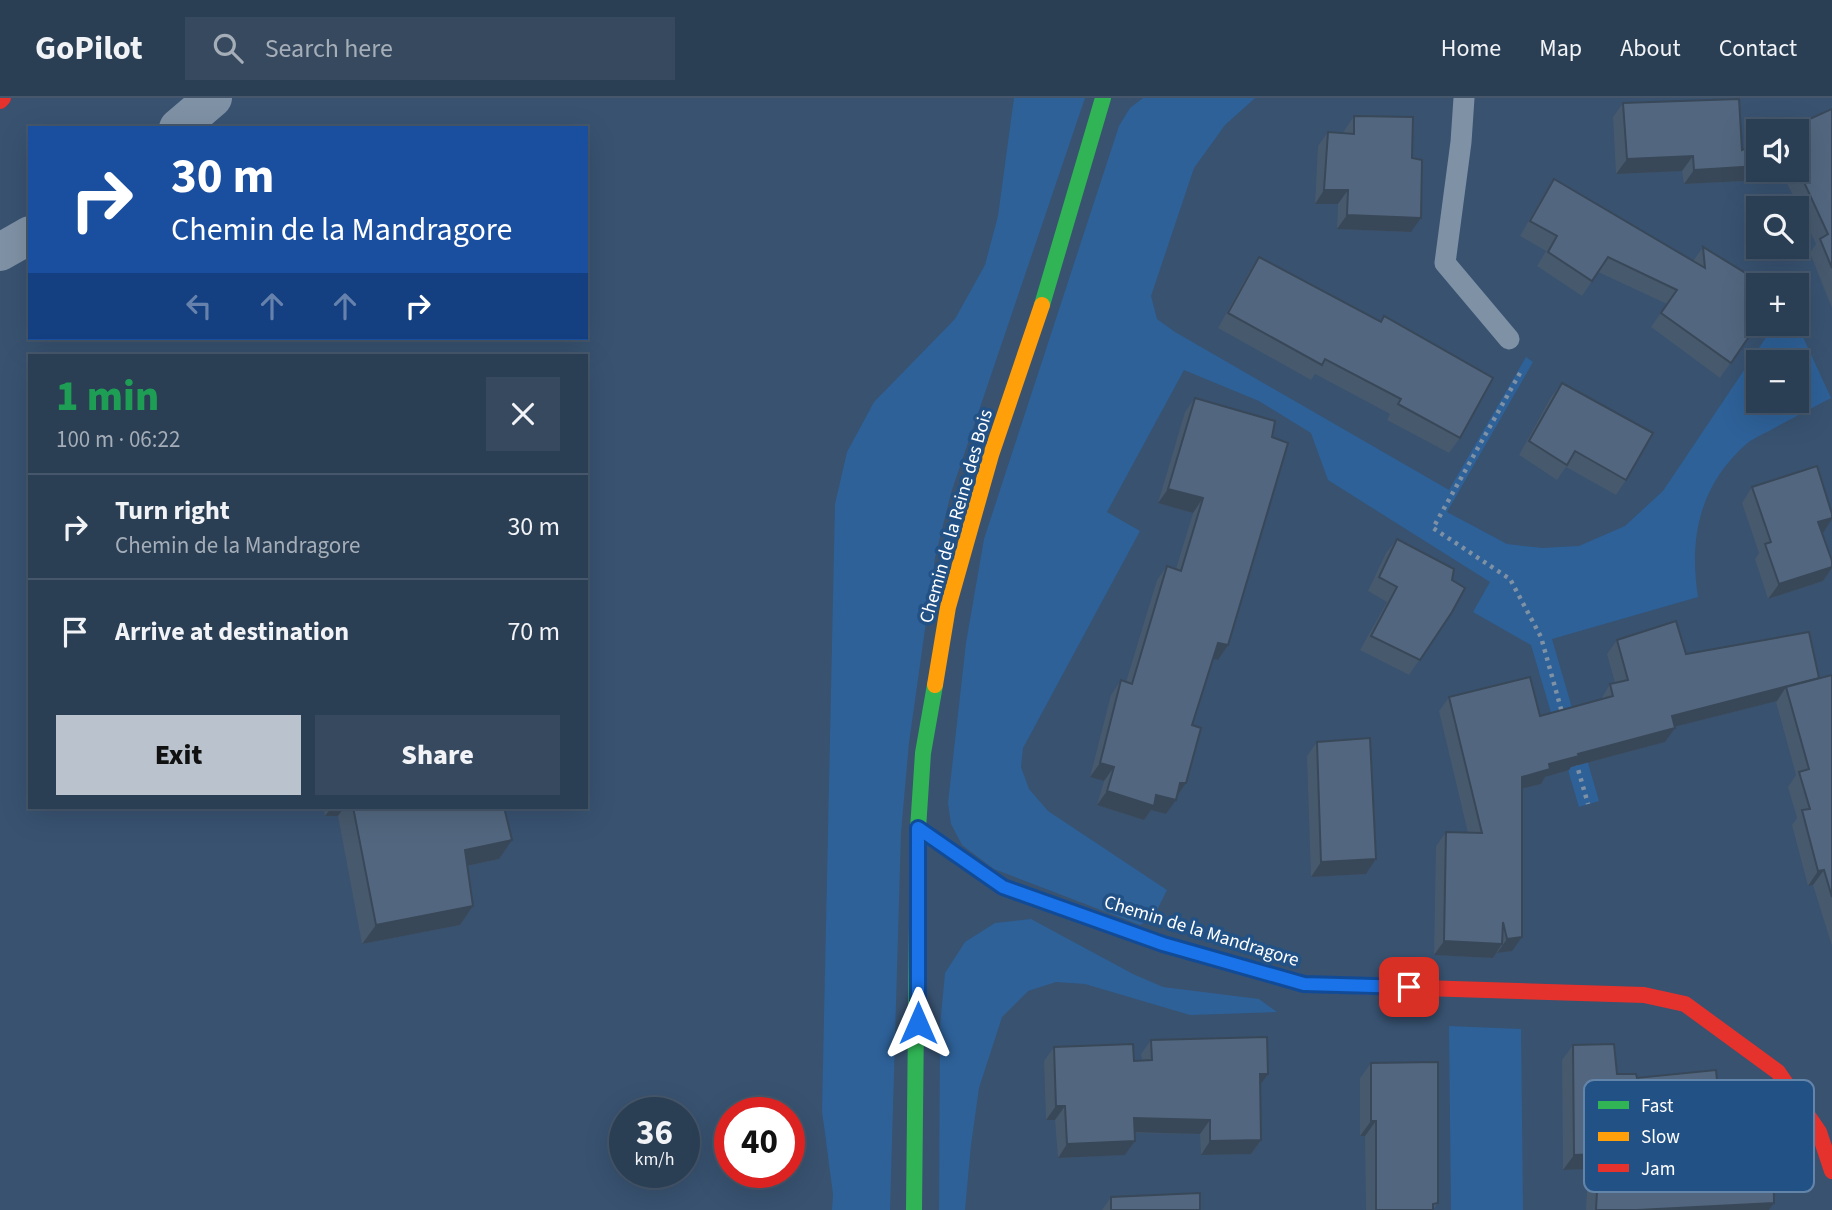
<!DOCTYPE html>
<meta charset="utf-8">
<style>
body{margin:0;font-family:"Source Sans 3",sans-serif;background:#36495e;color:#f1f3f6;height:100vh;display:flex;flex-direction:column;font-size:26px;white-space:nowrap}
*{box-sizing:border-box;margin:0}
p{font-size:23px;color:#a5aeb8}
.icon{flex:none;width:38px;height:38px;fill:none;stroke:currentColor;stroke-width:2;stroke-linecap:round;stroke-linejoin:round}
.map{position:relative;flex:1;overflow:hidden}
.drawer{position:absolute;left:28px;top:256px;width:560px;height:455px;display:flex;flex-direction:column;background:#2a3e54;border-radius:0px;box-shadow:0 7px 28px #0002,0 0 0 2px #46576b}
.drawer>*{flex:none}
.hud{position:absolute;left:28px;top:28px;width:560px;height:214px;border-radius:0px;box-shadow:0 7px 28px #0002,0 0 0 2px #46576b;background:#1a4fa0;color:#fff;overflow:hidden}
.controls{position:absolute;left:1746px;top:21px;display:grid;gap:14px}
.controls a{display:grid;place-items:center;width:63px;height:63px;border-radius:0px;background:#2a3e54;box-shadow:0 7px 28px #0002,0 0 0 2px #46576b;font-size:35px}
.speed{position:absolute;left:609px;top:999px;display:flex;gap:14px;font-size:35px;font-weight:700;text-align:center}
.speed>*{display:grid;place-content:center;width:91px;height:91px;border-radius:50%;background:#2a3e54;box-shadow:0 7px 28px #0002,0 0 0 2px #46576b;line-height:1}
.speed small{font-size:18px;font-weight:400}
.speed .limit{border:10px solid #d22;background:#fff;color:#111}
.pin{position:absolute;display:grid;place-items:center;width:60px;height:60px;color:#fff;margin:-30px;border-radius:14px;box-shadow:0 4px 10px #0006}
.me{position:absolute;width:77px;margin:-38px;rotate:0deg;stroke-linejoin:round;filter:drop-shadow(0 0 5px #0008)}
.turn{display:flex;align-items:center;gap:24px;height:147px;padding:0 28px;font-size:32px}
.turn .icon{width:91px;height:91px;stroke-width:2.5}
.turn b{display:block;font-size:49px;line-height:60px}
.lanes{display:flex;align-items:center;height:66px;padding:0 28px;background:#0003;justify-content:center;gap:35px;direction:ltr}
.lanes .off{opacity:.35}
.round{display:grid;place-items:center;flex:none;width:74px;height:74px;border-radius:0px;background:#36495e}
.overview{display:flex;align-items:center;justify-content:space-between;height:119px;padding:0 28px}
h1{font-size:42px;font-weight:800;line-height:52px;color:#1e9e55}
.primary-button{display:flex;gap:14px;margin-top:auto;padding:14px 28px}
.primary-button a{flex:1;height:80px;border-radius:0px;background:#b9c2cd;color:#111;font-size:28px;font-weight:800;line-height:80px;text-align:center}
.primary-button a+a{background:#36495e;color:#f1f3f6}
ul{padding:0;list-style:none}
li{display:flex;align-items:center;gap:21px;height:105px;padding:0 28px;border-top:2px solid #46576b}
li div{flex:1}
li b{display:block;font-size:26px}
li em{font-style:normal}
header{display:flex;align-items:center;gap:42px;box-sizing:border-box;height:98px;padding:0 35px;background:#2a3e54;border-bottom:2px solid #46576b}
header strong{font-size:33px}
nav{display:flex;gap:38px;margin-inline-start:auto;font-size:24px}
.search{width:490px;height:63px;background:#36495e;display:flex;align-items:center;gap:18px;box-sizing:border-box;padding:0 24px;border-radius:0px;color:#a5aeb8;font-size:26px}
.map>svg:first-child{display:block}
.green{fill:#2e6198;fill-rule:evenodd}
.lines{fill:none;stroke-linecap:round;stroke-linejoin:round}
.path{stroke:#7f91a5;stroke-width:4.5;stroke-dasharray:3.5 5;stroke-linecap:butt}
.lane{stroke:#7f91a5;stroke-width:21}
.street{stroke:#7f91a5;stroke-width:38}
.fast{stroke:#30b455;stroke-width:16}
.slow{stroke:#ff9f0a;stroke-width:16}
.jam{stroke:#e5322d;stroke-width:16}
.wall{fill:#47596d}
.shaded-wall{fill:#394859}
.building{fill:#52677f;stroke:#394859;stroke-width:2}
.route-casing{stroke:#114b97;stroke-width:18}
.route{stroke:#1a73e8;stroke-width:12}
.labels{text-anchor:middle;stroke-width:7;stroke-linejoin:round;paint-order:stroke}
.street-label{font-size:19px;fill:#fff;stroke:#225186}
.key{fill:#225186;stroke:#6485aa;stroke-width:2}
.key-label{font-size:19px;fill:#fff}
</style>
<header>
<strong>GoPilot</strong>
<div class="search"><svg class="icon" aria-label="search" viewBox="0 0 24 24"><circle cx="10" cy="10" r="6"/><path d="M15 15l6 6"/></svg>Search here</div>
<nav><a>Home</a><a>Map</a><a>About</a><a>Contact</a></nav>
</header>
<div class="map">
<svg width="1832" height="1112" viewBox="0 0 1832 1112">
<rect width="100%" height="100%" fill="#385270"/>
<g class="green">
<polygon points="1014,0 1085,0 951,395 935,460 909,645 901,735 890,1112 832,1112 833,1096 822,1013 835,406 847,354 874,304 955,221 985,167 998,118"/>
<path d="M1143 0H1255L1225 27 1194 70 1151 198 1157 221 1175 234 1449 392 1526 259 1533 264 1447 414 1507 446 1542 450 1579 448 1625 428 1663 393 1775 226H1797L1831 300C1810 311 1789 322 1769 333 1761 337 1752 341 1745 347 1699 389 1689 440 1698 499L1552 541 1599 703 1579 709 1531 547 1473 514 1490 484 1328 382 1311 335 1259 303 1184 272 1107 414 1140 433 1023 650 1021 669 1029 691 1048 713 1167 792 1153 820 1140 827 994 771 962 747 951 726 948 705 966 545 984 441 1119 28 1130 10ZM1759 264H1797V303H1759Z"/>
<polygon points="1031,821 1133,876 1163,889 1259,901 1277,914 1190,917 1085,886 1056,884 1028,893 1002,919 979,990 971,1047 965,1112 939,1112 940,928 945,875 965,844 995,825"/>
<polygon points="1449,928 1521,931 1523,1112 1451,1112"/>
</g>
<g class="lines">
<g class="path">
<polyline points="1520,275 1433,430 1510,481 1541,539 1563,618"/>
<polyline points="1576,664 1588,706"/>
</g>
<polyline class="lane" points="1464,0 1461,44 1445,165 1509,241"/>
<g class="street">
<polyline points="178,30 213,0"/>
<polyline points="0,154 30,137"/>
</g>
<g class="fast">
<polyline points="1042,207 1103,0"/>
<polyline points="914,1112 918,731 923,655 935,587"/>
</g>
<g class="slow">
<polyline points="935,587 948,509 991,357 1042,207"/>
<polyline points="918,731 1003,789 1163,846 1304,886 1358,888"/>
</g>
<g class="jam">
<polyline points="0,3 3,0"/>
<polyline points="1358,888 1644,897 1685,906 1778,974 1819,1034 1832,1073"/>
</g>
</g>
<g class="wall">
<polygon points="1623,5 1742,52 1759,72 1797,72 1797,33 1832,11 1832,210 1810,155 1816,146 1785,81 1684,86 1682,73 1616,76 1613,19"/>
<polygon points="1354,18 1411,134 1337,131 1338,106 1315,106 1318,48 1328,34 1344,35 1344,33"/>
<polygon points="1554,81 1693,163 1703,149 1759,224 1720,280 1651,229 1667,206 1598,174 1582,198 1537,168 1546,153 1520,138 1544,96"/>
<polygon points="1259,159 1380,224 1384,218 1460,340 1449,355 1387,322 1390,316 1315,276 1311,282 1218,230 1249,174"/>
<polygon points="1562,285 1626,382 1616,397 1566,369 1557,382 1519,357 1551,299"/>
<polygon points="1195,300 1218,562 1213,560 1192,627 1186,685 1166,716 1151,712 1144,722 1097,707 1104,683 1090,679 1111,597 1121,582 1126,584 1157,482 1167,468 1176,471 1193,415 1158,405 1185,314"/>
<polygon points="1752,389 1832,416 1832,421 1822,435 1832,463 1832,470 1823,483 1768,501 1755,461 1759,455 1742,405"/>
<polygon points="1397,441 1452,482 1452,514 1409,577 1360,552 1387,504 1368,493 1386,455"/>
<polygon points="1617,542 1686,556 1819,580 1832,577 1832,848 1813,787 1808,788 1792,727 1797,720 1788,689 1796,677 1776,604 1777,603 1674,629 1665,644 1571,669 1569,672 1545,679 1541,686 1522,691 1512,853 1497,855 1497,853 1493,860 1434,857 1436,748 1446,734 1468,735 1439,613 1449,599 1540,618 1601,601 1610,586 1615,585 1607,556"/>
<polygon points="1317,644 1376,761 1366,776 1311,779 1307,658"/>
<polygon points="323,709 504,709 499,761 467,768 473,808 460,827 362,846 338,718 325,718"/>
<polygon points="1151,942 1260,987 1261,1042 1251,1056 1201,1057 1200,1036 1135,1035 1135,1043 1125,1057 1058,1060 1055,1022 1046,1022 1044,963 1054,949 1134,963 1142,963 1141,956"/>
<polygon points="1573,947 1617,976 1637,980 1720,1015 1762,1053 1774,1105 1769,1112 1586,1112 1588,1071 1563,1072 1562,962"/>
<polygon points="1371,965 1438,1105 1433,1112 1366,1112 1365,1038 1360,1038 1360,980"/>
<polygon points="1111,1099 1200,1112 1102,1112"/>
</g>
<g class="shaded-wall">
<polygon points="1693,58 1682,73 1616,76 1627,61"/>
<polygon points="1759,68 1759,72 1792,72 1785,81 1684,86 1694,72"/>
<polygon points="1324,92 1348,92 1338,106 1315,106"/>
<polygon points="1347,117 1421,120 1411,134 1337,131"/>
<polygon points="1168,391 1203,400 1193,415 1158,405"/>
<polygon points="1832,420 1832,421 1823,435 1818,424"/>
<polygon points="1832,469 1832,470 1823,483 1768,501 1779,486"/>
<polygon points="1218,545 1228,547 1218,562 1208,559"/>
<polygon points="1786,589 1777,603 1662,632 1672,618"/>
<polygon points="1675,630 1665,644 1571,669 1569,672 1545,679 1541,686 1513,693 1522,679 1549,666 1578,656"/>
<polygon points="1100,665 1114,669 1104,683 1090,679"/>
<polygon points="1180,685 1186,685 1176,700"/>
<polygon points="1107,693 1156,697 1176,702 1166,716 1151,712 1144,722 1097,707"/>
<polygon points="332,709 344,709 338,718 325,718"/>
<polygon points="512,742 499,761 452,771 465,752"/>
<polygon points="1376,761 1366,776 1311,779 1321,764"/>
<polygon points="1824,772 1813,787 1808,788 1818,773"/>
<polygon points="473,808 460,827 362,846 376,827"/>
<polygon points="1522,839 1512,853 1497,855 1507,841"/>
<polygon points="1444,843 1502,846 1493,860 1434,857"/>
<polygon points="1260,976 1268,976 1258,990"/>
<polygon points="1056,1008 1065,1008 1055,1022 1046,1022"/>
<polygon points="1134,1020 1210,1022 1200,1036 1125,1034"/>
<polygon points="1371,1023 1376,1023 1365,1038 1360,1038"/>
<polygon points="1261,1042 1251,1056 1201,1057 1210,1043"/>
<polygon points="1135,1043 1125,1057 1058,1060 1067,1046"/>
<polygon points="1599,1056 1588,1071 1563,1072 1574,1057"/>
<polygon points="1774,1105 1769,1112 1637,1112 1637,1111"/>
</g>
<g class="building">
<polygon points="1739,1 1742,52 1759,44 1759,68 1694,72 1693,58 1627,61 1623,5"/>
<polygon points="1832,11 1832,170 1820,141 1828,136 1797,69 1797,33 1783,33"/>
<polygon points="1354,18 1413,19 1412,60 1422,62 1421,120 1347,117 1348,92 1324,92 1328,34 1354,36"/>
<polygon points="1554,81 1705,170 1703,149 1765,187 1759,187 1759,224 1731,265 1661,215 1677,192 1608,159 1592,183 1548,154 1557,138 1530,123"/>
<polygon points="1259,159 1381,224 1384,218 1493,280 1460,340 1398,306 1401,301 1325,261 1322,267 1228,215"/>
<polygon points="1562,285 1653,335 1626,382 1575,353 1567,367 1529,343"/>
<polygon points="1195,300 1275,323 1272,339 1288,345 1228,547 1218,545 1192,627 1201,630 1186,685 1180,685 1176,702 1156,697 1154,708 1107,693 1114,669 1100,665 1121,582 1132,586 1167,468 1181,473 1203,400 1168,391"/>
<polygon points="1817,368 1832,416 1832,420 1818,424 1832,463 1832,469 1779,486 1765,446 1771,444 1752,389"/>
<polygon points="1397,441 1454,471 1452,482 1465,490 1452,514 1420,562 1371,538 1397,489 1379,479"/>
<polygon points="1676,523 1686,556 1809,534 1819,580 1672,618 1675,630 1578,656 1579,658 1549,666 1550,671 1522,679 1522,839 1507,841 1503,824 1502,846 1444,843 1446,734 1482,735 1449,599 1530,579 1540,618 1613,598 1610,586 1628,582 1617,542"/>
<polygon points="1832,577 1832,799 1824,772 1818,773 1802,712 1810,711 1799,674 1809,671 1786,589"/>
<polygon points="1370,640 1376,761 1321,764 1317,644"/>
<polygon points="353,709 504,709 512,742 465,752 473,808 376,827"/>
<polygon points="1267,939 1268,976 1260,976 1261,1042 1210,1043 1210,1022 1134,1020 1135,1043 1067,1046 1065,1008 1056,1008 1054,949 1133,946 1134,963 1152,962 1151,942"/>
<polygon points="1614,946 1617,976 1636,976 1637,980 1716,972 1720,1015 1750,1017 1762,1029 1762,1053 1773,1053 1774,1105 1637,1112 1596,1112 1599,1056 1574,1057 1573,947"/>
<polygon points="1438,964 1438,1105 1433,1106 1433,1112 1376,1112 1376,1023 1371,1023 1371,965"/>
<polygon points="1200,1095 1200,1112 1111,1112 1111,1099"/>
</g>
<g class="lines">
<defs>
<polyline id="route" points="918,925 918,730 1003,789 1163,846 1304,886 1409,889"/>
</defs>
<use href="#route" class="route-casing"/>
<use href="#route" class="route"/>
</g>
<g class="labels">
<g class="street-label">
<text transform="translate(955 418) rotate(-74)" y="7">Chemin de la Reine des Bois</text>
<text transform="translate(1202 832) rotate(17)" y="7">Chemin de la Mandragore</text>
</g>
</g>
<rect x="1584" y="982" width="230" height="112" rx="10" class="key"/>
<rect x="1598" y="1003" width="31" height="8" fill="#30b455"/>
<rect x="1598" y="1034" width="31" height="9" fill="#ff9f0a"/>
<rect x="1598" y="1066" width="31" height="8" fill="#e5322d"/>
<g class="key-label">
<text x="1641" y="1014">Fast</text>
<text x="1641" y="1045">Slow</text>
<text x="1641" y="1077">Jam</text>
</g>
</svg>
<div class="controls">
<a><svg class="icon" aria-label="sound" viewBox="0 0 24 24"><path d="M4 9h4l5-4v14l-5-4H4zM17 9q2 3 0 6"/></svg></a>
<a><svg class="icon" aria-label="search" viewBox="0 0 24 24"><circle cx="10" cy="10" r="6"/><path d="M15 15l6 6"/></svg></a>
<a>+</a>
<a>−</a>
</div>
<div class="speed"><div>36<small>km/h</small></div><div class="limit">40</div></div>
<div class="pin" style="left:1409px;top:889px;background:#d93025"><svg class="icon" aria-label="arrive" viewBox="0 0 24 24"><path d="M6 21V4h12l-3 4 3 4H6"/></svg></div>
<svg class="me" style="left:918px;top:925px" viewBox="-20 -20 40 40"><path d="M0-17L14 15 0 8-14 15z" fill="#1a73e8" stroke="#fff" stroke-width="4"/></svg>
<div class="hud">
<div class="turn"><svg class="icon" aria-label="right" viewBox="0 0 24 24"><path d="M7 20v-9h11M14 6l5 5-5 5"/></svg><div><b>30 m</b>Chemin de la Mandragore</div></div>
<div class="lanes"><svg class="icon off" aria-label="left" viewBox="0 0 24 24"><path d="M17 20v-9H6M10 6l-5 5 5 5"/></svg><svg class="icon off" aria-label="ahead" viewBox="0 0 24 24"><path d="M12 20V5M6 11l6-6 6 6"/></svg><svg class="icon off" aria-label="ahead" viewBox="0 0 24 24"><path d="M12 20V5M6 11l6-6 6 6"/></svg><svg class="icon" aria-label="right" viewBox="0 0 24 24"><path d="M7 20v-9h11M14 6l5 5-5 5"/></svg></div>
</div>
<section class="drawer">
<div class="overview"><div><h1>1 min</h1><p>100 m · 06:22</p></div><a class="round"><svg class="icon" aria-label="close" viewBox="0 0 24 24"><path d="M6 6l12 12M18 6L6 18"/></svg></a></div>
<ul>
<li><svg class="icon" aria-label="right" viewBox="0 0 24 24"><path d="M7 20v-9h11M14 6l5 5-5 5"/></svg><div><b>Turn right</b><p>Chemin de la Mandragore</p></div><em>30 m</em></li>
<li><svg class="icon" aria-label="arrive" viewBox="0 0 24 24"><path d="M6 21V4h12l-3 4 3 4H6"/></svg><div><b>Arrive at destination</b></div><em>70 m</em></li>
</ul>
<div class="primary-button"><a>Exit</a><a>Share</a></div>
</section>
</div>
